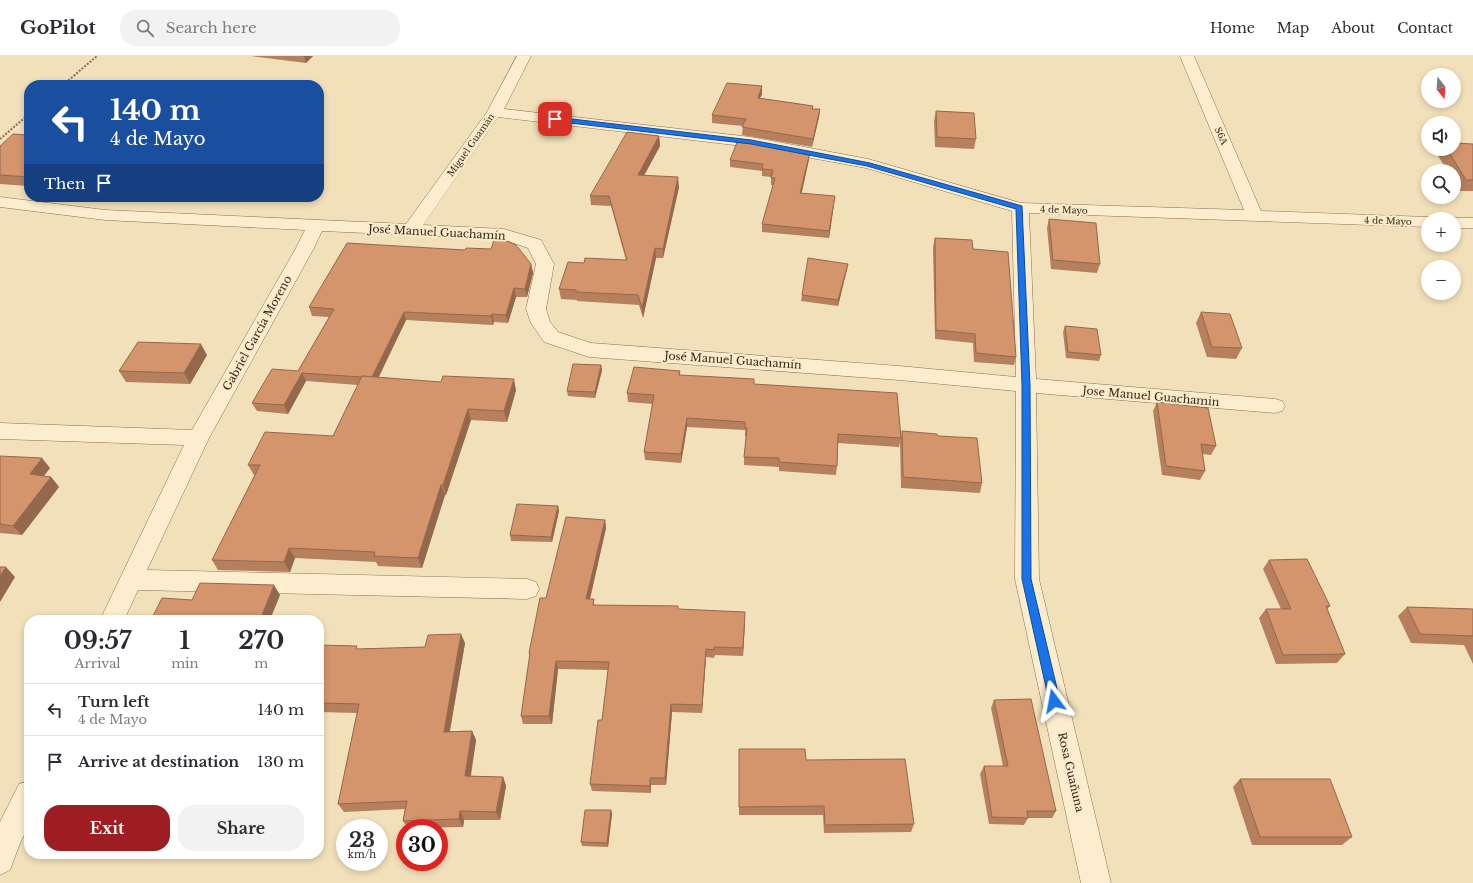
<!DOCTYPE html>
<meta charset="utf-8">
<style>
body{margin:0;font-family:"Libre Baskerville",serif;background:#f2f2f3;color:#2b2b33;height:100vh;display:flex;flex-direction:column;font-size:15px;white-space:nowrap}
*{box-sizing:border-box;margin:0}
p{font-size:13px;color:#7c7c81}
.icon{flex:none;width:22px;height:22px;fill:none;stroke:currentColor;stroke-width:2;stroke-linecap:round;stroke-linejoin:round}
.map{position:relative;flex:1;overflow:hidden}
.details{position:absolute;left:24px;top:559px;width:300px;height:244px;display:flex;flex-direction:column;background:#fff;border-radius:16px;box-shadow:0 2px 6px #0003}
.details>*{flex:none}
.top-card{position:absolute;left:24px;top:24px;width:300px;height:122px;border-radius:16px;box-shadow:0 2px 6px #0003;background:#1a4fa0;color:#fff;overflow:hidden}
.needle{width:26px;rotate:163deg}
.buttons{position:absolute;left:1421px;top:12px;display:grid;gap:8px}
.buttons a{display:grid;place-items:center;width:40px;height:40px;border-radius:50%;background:#fff;box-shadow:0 2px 6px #0003;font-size:20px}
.speed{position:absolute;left:336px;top:763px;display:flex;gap:8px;font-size:20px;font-weight:700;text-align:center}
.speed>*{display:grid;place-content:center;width:52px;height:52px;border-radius:50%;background:#fff;box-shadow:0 2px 6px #0003;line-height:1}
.speed small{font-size:10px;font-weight:400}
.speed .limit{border:6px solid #d22;background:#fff;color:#111}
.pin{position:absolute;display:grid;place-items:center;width:34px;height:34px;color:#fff;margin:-17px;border-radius:8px;box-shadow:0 2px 6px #0006}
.me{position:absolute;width:44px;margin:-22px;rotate:347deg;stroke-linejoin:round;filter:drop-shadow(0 0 3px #0008)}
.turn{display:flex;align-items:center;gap:14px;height:84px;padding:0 20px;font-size:18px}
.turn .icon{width:52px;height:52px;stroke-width:2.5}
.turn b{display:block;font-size:28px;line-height:34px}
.then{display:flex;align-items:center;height:38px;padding:0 20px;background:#0003;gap:8px;font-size:15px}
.eta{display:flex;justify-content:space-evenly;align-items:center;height:68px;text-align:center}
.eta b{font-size:24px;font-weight:800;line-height:28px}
.primary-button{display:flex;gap:8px;margin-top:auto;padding:8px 20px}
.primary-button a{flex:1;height:46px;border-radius:16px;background:#9e1d22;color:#fff;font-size:16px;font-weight:800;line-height:46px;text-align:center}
.primary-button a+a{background:#f2f2f3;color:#2b2b33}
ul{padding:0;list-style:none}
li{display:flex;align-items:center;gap:12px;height:52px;padding:0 20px;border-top:1px solid #e1e1e2}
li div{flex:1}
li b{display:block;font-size:15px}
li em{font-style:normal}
header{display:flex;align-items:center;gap:24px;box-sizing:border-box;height:56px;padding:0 20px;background:#fff;border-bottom:1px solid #e1e1e2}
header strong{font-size:19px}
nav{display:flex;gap:22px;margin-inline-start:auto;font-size:14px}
.search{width:280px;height:36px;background:#f2f2f3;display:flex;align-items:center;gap:10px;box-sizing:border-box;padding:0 14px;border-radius:16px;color:#7c7c81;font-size:15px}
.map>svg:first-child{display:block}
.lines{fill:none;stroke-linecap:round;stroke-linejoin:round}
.minor-casing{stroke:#8a6f53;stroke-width:1}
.path{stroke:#8a6f53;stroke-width:2;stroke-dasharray:2 1.5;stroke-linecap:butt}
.minor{fill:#fcedce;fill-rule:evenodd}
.wall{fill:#b67f5d}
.shaded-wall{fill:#94684c}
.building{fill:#d4946c;stroke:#94684c}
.route{fill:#1a73e8;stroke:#114b97}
.labels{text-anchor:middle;stroke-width:4;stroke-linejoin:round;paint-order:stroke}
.far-street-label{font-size:9px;fill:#372719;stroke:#f9eaca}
.street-label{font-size:11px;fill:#372719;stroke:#f9eaca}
</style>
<header>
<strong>GoPilot</strong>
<div class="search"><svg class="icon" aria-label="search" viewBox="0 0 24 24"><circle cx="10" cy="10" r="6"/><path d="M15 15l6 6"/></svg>Search here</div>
<nav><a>Home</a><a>Map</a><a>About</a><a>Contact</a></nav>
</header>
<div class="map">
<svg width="1473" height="827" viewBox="0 0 1473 827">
<rect width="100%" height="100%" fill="#f2e0ba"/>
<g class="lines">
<defs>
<g id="minor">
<path d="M517 0H531L504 53 751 81 868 103 1021 147 1244 154 1180 0H1194L1261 155 1428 161 1434 162 1428 163V171L1029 157 1036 323 1275 343 1282 345 1285 350 1282 355 1275 357 1036 337 1039 523 1111 827H1081L1015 523 1016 335 899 324 589 301 544 286 531 267 526 253 536 208 528 192 502 183 322 175 314 192 209 382 147 514 527 523 536 526 539 533 536 540 527 543 138 534 124 564H100L184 389 0 383V367L192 374 296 192 305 174 105 164 0 151V141L105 154 406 168 487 56ZM498 61 751 91 866 112 1012 155 1016 321 899 310 591 287 558 276 550 266 546 253 554 208 541 184 504 173 423 169Z"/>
<polygon points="1454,162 1473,162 1473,172 1454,172 1454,163 1449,163"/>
<polygon points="29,725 29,768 19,790 10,814 0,819 0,766 19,728"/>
</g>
</defs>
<use href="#minor" class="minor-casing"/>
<g class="path">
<polyline points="63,29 97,0"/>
<polyline points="0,83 29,58"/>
</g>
<use href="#minor" class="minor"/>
</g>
<g class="wall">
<polygon points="251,0 313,0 306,7"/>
<polygon points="762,30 762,38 760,42 813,50 813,53 820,53 819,61 812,91 742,79 743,70 712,67 712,59"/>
<polygon points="936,55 976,83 974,93 935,91 934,65"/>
<polygon points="29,79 29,130 0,128 0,90"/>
<polygon points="659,80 660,90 644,119 679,131 663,202 656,202 643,262 639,249 577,245 577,244 561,243 559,233 584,207 626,204 611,150 591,149 590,140"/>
<polygon points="1473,88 1473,135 1460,135 1454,125 1454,115 1448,115 1436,97 1439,93 1454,93"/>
<polygon points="809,103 801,138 834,148 829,182 762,176 762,168 773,129 771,129 771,121 762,120 762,115 730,111 730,104"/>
<polygon points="1049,163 1100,208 1097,217 1051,213 1047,172"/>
<polygon points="935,182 973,193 1016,301 1014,309 974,306 973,287 935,283 933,191"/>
<polygon points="531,208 533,217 527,241 516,241 508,267 494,266 493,269 406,264 379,321 516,334 507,366 471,364 446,439 445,439 422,512 378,510 376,506 295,502 290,516 218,514 212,504 255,419 254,419 248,409 333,380 358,329 306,325 288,358 257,355 252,347 298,315 329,261 312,260 309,251"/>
<polygon points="848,208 847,213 838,250 801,245 802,239"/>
<polygon points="1201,256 1242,292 1236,303 1207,301 1196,267"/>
<polygon points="1065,270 1101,299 1099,305 1066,302 1063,276"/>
<polygon points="207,299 190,328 126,326 119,315"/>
<polygon points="601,309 602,314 595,342 568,340 567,335"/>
<polygon points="680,315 680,319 754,323 754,328 901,382 902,375 938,380 982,427 980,437 901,432 900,386 899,391 838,387 837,410 836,419 779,415 779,411 744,409 744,401 746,381 745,380 745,374 687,371 681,407 645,404 644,396 653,348 628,346 627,337"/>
<polygon points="1157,346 1216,390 1211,399 1202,398 1205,415 1200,424 1162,419 1153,355"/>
<polygon points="0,400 50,412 44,420 51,421 59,431 22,479 0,477"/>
<polygon points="558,450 559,455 552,486 511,485 510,479"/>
<polygon points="605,464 606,472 590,543 595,549 678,550 678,553 745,564 743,600 715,599 714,602 706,601 702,657 672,656 666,729 651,729 651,737 592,735 590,728 602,664 608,614 558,613 552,668 523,668 521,660 530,600 529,597 546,542"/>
<polygon points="1269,504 1330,550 1327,553 1345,598 1337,607 1276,608 1259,562 1266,553 1281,553 1263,513"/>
<polygon points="1407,551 1473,553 1473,608 1464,589 1411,587 1398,560"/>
<polygon points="465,587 450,675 472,675 476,684 471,720 503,721 506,730 500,764 464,764 463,771 408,772 403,765 405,753 344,756 338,748 357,657 319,656 319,589 358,593 425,591"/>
<polygon points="994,644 1056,755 1052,762 1028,762 1024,769 989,768 980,718 984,710 1003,710 991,652"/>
<polygon points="739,693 806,704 914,768 911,776 824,777 823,759 739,759"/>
<polygon points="1240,723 1352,781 1342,789 1252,789 1233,731"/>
<polygon points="611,754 612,758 608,791 582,790 581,786"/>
</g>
<g class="shaded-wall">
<polygon points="304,0 313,0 306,7"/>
<polygon points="762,30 762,38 757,49 758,42"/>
<polygon points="820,53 819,61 812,91 813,83"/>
<polygon points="659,80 660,90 639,129 638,119"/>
<polygon points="810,96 809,103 800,145 800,137"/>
<polygon points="678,121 679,131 663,202 663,193"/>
<polygon points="835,140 834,148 829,182 829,175"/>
<polygon points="655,192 656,202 643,262 642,252"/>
<polygon points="531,208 533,217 527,241 525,233"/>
<polygon points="848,208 847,213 838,250 838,244"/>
<polygon points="514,232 516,241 508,267 506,259"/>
<polygon points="404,256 406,264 374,330 371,322"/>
<polygon points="492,258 494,266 493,269 491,260"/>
<polygon points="201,288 207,299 190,328 184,317"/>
<polygon points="601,309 602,314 595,342 595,336"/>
<polygon points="302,317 306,325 288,358 284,349"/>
<polygon points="514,323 516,334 507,366 504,355"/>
<polygon points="468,353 471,364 446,439 443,429"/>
<polygon points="687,362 687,371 681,407 681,398"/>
<polygon points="42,402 50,412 37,428 30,418"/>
<polygon points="51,421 59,431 22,479 13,470"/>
<polygon points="441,429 445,439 422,512 418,502"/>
<polygon points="558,450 559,455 552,486 551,481"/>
<polygon points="605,464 606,472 588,551 586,543"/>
<polygon points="289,492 295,502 290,516 284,506"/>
<polygon points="6,511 15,521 0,546 0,520"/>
<polygon points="274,529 280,539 270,564 260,564"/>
<polygon points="745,556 745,564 743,600 743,592"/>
<polygon points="461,578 465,587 448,684 444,676"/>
<polygon points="706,593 706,601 702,657 702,649"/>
<polygon points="556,605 558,613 552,668 549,660"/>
<polygon points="671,648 672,656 666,729 665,722"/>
<polygon points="472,675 476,684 469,728 465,720"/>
<polygon points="503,721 506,730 500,764 496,756"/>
<polygon points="650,722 651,729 651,737 650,730"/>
<polygon points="611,754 612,758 608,791 607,787"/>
<polygon points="460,755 464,764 463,771 459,763"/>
</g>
<g class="building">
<polygon points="727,27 762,30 758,42 813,50 812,53 820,53 813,83 742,71 746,63 712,59"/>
<polygon points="936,55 974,57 976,83 937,81"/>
<polygon points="627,76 659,80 638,119 678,121 663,193 655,192 642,252 638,239 576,236 576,234 559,233 568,206 584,207 585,202 627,204 609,140 590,140"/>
<polygon points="13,78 29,79 29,121 0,119 0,90"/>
<polygon points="738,84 810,96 800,137 835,140 829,175 762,168 775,122 771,122 773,114 762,113 763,108 730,104"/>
<polygon points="1454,87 1473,88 1473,124 1466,124 1447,93 1454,93"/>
<polygon points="1049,163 1096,167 1100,208 1053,204"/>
<polygon points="935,182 972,184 973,193 1008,196 1016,301 976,297 975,278 936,274"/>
<polygon points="494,184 507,185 516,189 531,208 525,233 514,232 506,259 492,258 491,260 404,256 372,321 362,320 362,321 302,317 284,349 252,347 272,313 298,315 334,253 309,251 347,187 465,194 466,192 491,193"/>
<polygon points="808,202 848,208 838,244 802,239"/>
<polygon points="1201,256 1230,258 1242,292 1212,291"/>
<polygon points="1065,270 1097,273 1101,299 1068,296"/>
<polygon points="138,286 201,288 184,317 119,315"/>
<polygon points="573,308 601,309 595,336 567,335"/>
<polygon points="634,311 680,315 679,319 754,323 754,328 897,337 901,382 838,378 837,410 779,406 779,402 744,401 747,372 745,372 745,366 687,362 681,398 644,396 654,339 627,337"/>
<polygon points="362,320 441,326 443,320 514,323 504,355 468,353 443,429 441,429 418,502 374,500 375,496 289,492 284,506 212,504 260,409 248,409 265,376 333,380"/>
<polygon points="1157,346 1208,352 1216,390 1201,388 1205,415 1166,410"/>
<polygon points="902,375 937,378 938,380 977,382 982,427 903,421"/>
<polygon points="0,400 42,402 30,418 51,421 13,470 0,468"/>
<polygon points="517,448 558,450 551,481 510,479"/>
<polygon points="566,461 605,464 586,543 594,543 593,549 678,550 678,553 745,556 743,592 714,591 714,594 706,593 702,649 671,648 665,722 650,722 650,730 590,728 598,664 602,664 609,606 556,605 549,660 521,660 530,597 529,597 540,542 546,542"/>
<polygon points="1307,503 1330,550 1326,550 1345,598 1283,599 1266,553 1291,553 1269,504"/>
<polygon points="0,511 6,511 0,520"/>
<polygon points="200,527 274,529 260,564 151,564 162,542 192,544"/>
<polygon points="1407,551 1473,553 1473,580 1420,578"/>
<polygon points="461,578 444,676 472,675 465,720 503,721 496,756 460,755 459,763 403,765 407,745 338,748 359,648 319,647 319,589 357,590 356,593 425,591 428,579"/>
<polygon points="1031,643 1056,755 1027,755 1028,762 992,761 984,710 1008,710 994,644"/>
<polygon points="739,693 805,693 806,704 905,703 914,768 825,769 824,750 739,751"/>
<polygon points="1240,723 1330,723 1352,781 1260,781"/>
<polygon points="585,754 611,754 607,787 581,786"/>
</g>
<polygon class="route" points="555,61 751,84 824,98 870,107 1022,150 1030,329 1031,523 1060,645 1058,648 1054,650 1050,648 1049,645 1022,523 1022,329 1016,153 867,110 824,102 751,88 553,65 553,62"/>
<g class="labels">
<g class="far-street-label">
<text transform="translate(1221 80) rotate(67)" y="3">S6A</text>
<text transform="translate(471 89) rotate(-55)" y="3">Miguel Guamán</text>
<text transform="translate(1064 154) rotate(2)" y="3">4 de Mayo</text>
<text transform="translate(1388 165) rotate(2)" y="3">4 de Mayo</text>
</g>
<g class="street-label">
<text transform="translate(437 176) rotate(3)" y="4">José Manuel Guachamín</text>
<text transform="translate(257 277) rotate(-61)" y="4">Gabriel García Moreno</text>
<text transform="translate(733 304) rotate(4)" y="4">José Manuel Guachamín</text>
<text transform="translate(1151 340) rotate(5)" y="4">Jose Manuel Guachamin</text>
<text transform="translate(1071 716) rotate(77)" y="4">Rosa Guañuna</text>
</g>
</g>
</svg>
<div class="buttons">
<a><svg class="needle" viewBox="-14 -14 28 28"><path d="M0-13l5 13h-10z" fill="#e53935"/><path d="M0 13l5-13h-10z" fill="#7c7c81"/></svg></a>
<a><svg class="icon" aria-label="sound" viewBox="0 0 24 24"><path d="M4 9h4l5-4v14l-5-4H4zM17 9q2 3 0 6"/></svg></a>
<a><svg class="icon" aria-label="search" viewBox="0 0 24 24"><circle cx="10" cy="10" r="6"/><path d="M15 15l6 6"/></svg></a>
<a>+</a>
<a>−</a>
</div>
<div class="speed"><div>23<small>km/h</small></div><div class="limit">30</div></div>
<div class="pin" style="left:555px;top:63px;background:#d93025"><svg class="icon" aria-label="arrive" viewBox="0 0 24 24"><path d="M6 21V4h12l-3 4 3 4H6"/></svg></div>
<svg class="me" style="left:1054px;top:645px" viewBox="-20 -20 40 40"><path d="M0-17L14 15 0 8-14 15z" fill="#1a73e8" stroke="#fff" stroke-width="4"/></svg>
<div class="top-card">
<div class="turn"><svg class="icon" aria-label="left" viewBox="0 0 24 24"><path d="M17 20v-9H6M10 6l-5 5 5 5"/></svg><div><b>140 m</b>4 de Mayo</div></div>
<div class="then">Then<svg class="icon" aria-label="arrive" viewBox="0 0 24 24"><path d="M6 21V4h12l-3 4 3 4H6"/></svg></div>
</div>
<section class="details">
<div class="eta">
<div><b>09:57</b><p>Arrival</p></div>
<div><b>1</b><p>min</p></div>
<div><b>270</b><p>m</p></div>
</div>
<ul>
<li><svg class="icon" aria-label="left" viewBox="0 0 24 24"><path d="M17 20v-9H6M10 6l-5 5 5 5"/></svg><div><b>Turn left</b><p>4 de Mayo</p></div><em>140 m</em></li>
<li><svg class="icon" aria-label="arrive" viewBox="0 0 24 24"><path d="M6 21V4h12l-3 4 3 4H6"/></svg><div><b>Arrive at destination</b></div><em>130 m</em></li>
</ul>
<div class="primary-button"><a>Exit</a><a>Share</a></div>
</section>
</div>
